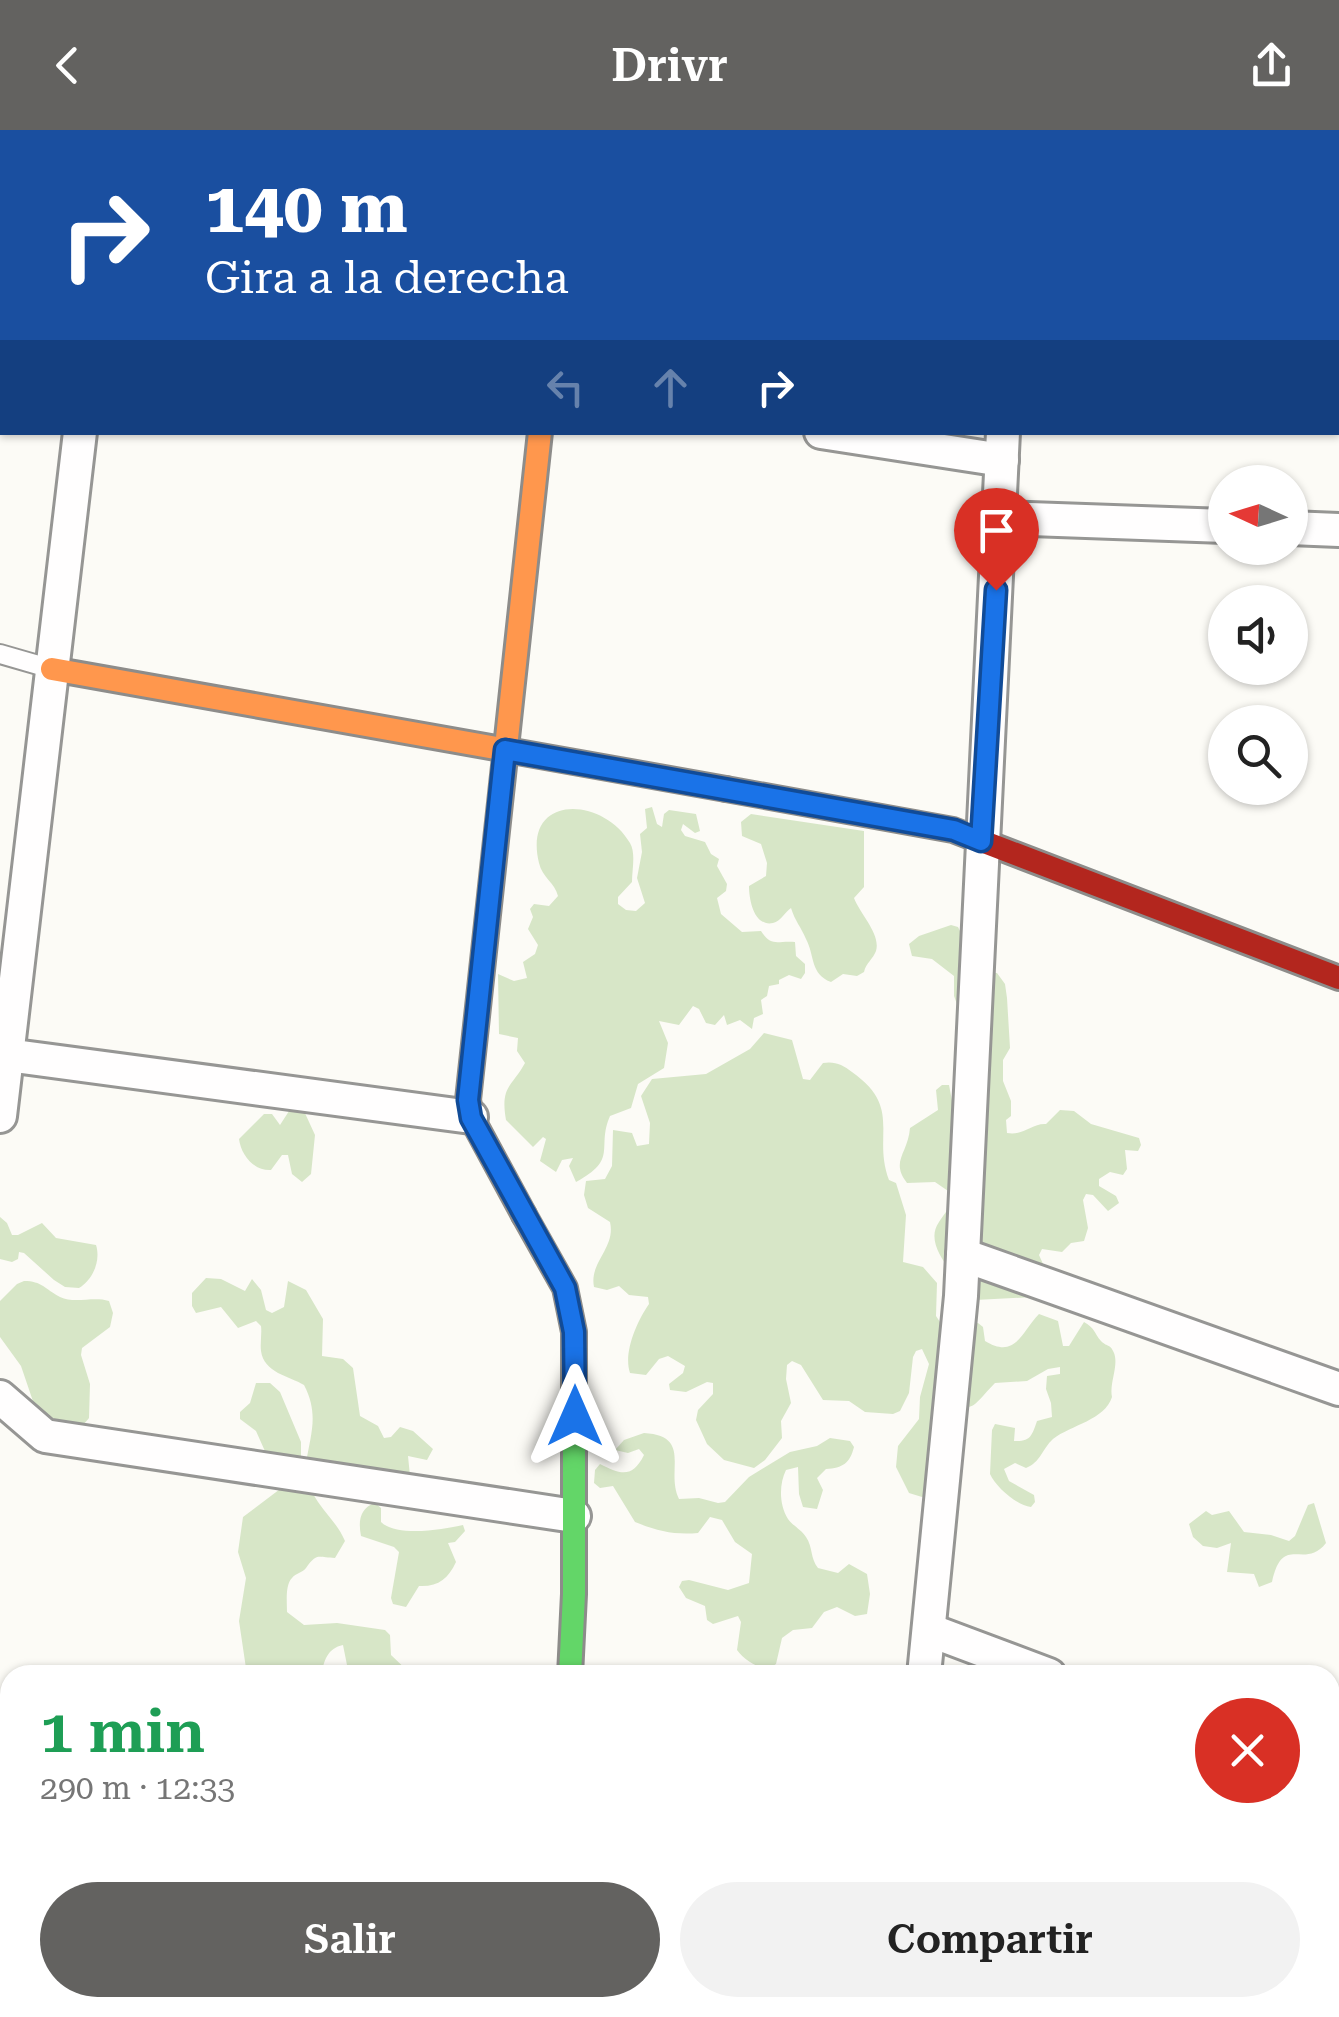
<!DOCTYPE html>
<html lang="es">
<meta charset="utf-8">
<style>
body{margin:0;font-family:"Roboto Serif",serif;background:#f2f2f2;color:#222;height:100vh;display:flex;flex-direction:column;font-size:38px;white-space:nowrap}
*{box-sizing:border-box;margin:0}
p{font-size:32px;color:#767676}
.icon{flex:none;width:55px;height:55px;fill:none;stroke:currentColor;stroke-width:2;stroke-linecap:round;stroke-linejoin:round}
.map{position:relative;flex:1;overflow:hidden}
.sheet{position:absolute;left:0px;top:1535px;width:1340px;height:352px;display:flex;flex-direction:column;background:#fff;border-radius:30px 30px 0 0;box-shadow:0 2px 8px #0004}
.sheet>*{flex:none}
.hud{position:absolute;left:0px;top:0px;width:1340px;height:305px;box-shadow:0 2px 8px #0004;background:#1a4fa0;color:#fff;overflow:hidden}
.needle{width:65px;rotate:274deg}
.tools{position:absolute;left:1208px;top:335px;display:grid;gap:20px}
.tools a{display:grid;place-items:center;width:100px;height:100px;border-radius:50%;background:#fff;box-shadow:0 2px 8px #0004;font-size:50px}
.pin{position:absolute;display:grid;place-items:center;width:85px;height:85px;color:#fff;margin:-102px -42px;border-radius:50% 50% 50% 0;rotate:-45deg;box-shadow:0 0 10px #0007}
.pin .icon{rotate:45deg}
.me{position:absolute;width:110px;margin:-55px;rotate:0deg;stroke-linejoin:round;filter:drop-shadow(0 0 8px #0008)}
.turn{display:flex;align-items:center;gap:35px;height:210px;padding:0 40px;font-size:45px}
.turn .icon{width:130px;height:130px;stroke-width:2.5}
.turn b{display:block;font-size:70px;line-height:85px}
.lanes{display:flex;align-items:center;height:95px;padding:0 40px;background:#0003;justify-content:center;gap:50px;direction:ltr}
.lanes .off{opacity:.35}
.round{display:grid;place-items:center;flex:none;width:105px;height:105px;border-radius:52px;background:#f2f2f2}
.summary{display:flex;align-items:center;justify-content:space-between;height:170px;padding:0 40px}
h1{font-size:60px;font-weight:600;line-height:75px;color:#1e9e55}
.action{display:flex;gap:20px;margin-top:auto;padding:20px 40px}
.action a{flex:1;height:115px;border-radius:60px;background:#636260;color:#fff;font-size:40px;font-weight:600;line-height:115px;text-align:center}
.action a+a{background:#f2f2f2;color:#222}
header{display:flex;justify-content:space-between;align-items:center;height:130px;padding:0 40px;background:#636260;color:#fff;font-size:45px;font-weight:600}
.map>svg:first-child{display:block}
.forest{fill:#d7e6c7}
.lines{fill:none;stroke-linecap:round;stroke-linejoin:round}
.lane-casing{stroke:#969694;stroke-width:22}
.street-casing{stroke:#969694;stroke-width:38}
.fast-casing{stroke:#8d8c8a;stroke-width:28}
.slow-casing{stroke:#8d8c8a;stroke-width:28}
.jam-casing{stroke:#8d8c8a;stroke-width:28}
.lane{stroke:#fffefe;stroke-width:18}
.street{stroke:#fffefe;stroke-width:32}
.fast{stroke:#63d668;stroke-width:22}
.slow{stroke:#ff974d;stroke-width:22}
.jam{stroke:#b3261e;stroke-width:22}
.route-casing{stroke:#114b97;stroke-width:25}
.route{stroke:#1a73e8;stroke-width:18}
</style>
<header><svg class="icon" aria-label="back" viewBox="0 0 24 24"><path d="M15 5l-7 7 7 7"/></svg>Drivr<svg class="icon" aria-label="share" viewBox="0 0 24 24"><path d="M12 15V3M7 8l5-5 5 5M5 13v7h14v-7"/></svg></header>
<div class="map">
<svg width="1339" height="1887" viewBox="0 0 1339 1887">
<rect width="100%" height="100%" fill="#fcfbf6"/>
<g class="forest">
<path d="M652 677 657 694 662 697 664 684 669 680 696 684 700 701 695 703 683 694 681 700 685 706 705 712 711 724 719 729 717 736 727 754 726 761 717 768 721 784 742 802 761 801C772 818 778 810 795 812L796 826 805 834V843L801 849 789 845 779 850V854L769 856 767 866 761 870 763 884 754 888 752 899 740 890 727 895 724 885 715 895 706 893 699 879 693 876 679 895 659 891 668 913 664 938 638 954 631 978 610 986C596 1018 619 1029 576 1052L569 1036 573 1028 562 1030 556 1042 540 1031 546 1009 543 1007 533 1017 506 990C500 956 512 957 525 933L517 921 518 908 499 904 498 844 514 851 527 848 523 832 535 824 538 815 528 799 533 787 530 779 534 774 549 776 558 766C555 753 542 747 539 733 522 663 603 666 630 713 636 723 632 740 632 752L618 767V774L626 780 636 781 645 773 637 748 642 722 640 704 647 698 645 679Z"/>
<path d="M751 684 864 701V757L854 768C860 784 881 804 876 821 873 829 866 833 864 842L857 846 843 844 831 852C810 844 815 826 806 809 801 797 795 791 791 778 785 782 781 791 773 793 754 797 749 770 749 756L766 746 767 733 761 714 742 706 741 692Z"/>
<path d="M951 795 958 797 964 809 970 841 997 843 1005 854 1007 868 1010 918 1003 930V951L1011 971V986L1006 990 1007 1003C1024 1006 1032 993 1046 994L1060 980 1074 981 1091 994 1139 1008 1141 1015 1138 1021 1125 1020 1127 1039 1123 1045 1110 1042 1099 1049V1056L1116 1066 1119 1073 1108 1081 1093 1065 1086 1064 1083 1070 1088 1098 1084 1111 1071 1113 1062 1122 1042 1119 1039 1125 1048 1145 1039 1163 1033 1167 975 1170C961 1151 921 1117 939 1092 946 1081 952 1077 951 1063L935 1052 907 1053C890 1031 908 1024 910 998L938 980 936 960 942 955H949L953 976 958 981 961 885 954 866V846L932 829 912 826 909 814 919 806Z"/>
<path d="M764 903 792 910 803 949 810 950 823 933C835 931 843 935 852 942 903 978 872 1005 889 1050L896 1053 906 1085 903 1132 923 1137 937 1153 936 1186 944 1198 978 1193 983 1197 985 1211C1016 1230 1022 1201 1039 1184L1058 1191 1063 1216H1069L1084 1192C1095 1198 1094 1203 1101 1211 1108 1218 1110 1213 1114 1223 1119 1236 1109 1253 1112 1267 1105 1290 1071 1295 1053 1309 1042 1319 1041 1332 1026 1338L1015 1333 1004 1339 1009 1351 1034 1365 1035 1372 1031 1377C1016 1375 996 1357 990 1344L992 1300 995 1294 1015 1298 1014 1311C1031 1312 1032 1305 1037 1291L1052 1287 1051 1273 1046 1259 1047 1246 1060 1244V1237L1048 1239 1027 1251 995 1253C967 1282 975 1284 935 1264L928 1364 922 1367 909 1363 896 1337 898 1316 919 1289 920 1267 929 1234 922 1219 916 1221 913 1227 909 1263 900 1281 893 1284 865 1282 849 1271 823 1270 801 1235 792 1231 787 1235 786 1249 791 1273 781 1291 782 1308 765 1330 754 1338 724 1330 707 1314 696 1290 698 1280 713 1264V1253L707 1252 686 1262 670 1260 669 1254 683 1243 685 1236 668 1226 659 1229 646 1245 630 1243C623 1223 637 1191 649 1174L648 1167 629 1165 619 1156 607 1160 594 1157C589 1132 616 1118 610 1092L588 1078 584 1065 586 1051 605 1049 612 1036 613 1000 632 1003 637 1016 649 1014 650 993 641 966 652 949 706 944 750 919Z"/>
<path d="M291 978 304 981 315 1005 311 1044 302 1052 292 1044 288 1025H282L271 1040C254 1041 241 1025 239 1009L264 984H272L280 995Z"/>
<path d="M0 1087 7 1093 12 1105H18L42 1093 56 1108 96 1115C101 1130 93 1150 79 1158L65 1157 54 1150 24 1123 19 1122 18 1129 12 1132 0 1129Z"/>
<path d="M206 1148 221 1149 245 1161 252 1149 261 1160 266 1180 272 1183 284 1177 288 1151 306 1160 323 1189 322 1226 343 1229 353 1238 360 1286 378 1296 384 1308 391 1307 400 1297 413 1301 433 1319 427 1330 408 1326 410 1346 306 1333C311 1303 319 1284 304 1255 289 1246 264 1243 261 1221 260 1213 262 1204 261 1196L256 1191 238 1198 221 1177 196 1183 192 1176V1163Z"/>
<path d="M24 1151C42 1151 45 1159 60 1167 75 1174 93 1166 109 1171L113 1183 110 1197 82 1218 81 1225 90 1254 89 1288C74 1309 54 1293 37 1283L21 1236 0 1207V1171L17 1154Z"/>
<polygon points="256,1253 270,1253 280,1262 301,1312 301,1331 272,1337 256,1301 240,1289 240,1282 250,1273"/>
<path d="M644 1303C693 1306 665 1341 679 1369L699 1368 718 1373 725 1372 749 1347 790 1322 817 1316 830 1308 850 1311 854 1317C850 1333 843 1338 826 1339L817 1348 823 1360 817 1379 803 1377 799 1364 798 1337 786 1340C779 1354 779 1375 788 1389 793 1396 802 1400 806 1407 813 1417 810 1428 818 1438L838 1443 849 1434 867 1444 870 1464 867 1484 855 1486 837 1477 824 1482 812 1498 793 1500 782 1508 776 1534 770 1538C758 1539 744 1530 737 1520L741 1492 738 1486 713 1494 707 1490 705 1476 686 1468 679 1457 682 1451 689 1450 728 1460 749 1453 752 1424 735 1412 722 1390 710 1387 698 1403C674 1405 657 1401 635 1392L613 1356 600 1358 594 1353 595 1340 600 1334C620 1344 632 1349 644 1325L639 1319 628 1323 615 1320 624 1310Z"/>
<path d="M288 1353 312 1362C322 1381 337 1392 345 1411L335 1428C316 1427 317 1423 306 1438 302 1443 296 1443 292 1448 285 1455 287 1472 287 1482L304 1495 337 1493 385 1500 390 1505 391 1525 412 1545H349L343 1515C328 1518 323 1531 322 1545H247L239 1491 246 1448 238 1422 243 1387Z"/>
<path d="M375 1373 381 1378V1392C396 1407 442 1400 463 1395L465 1401 455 1412 448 1413 456 1432C448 1449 438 1457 419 1456L406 1477 393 1474 391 1468 399 1422 394 1417 361 1406C358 1391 360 1378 375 1373Z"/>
<path d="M1314 1373 1326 1413C1304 1441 1283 1402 1272 1452L1259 1457 1254 1444 1227 1442 1231 1413 1217 1418 1203 1416 1193 1407 1189 1394 1206 1381 1212 1385 1229 1381 1244 1402 1271 1405 1289 1411 1295 1406 1308 1375Z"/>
</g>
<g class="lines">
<defs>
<g id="lane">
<polyline points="0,524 52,539"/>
<polyline points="422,1887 423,1878"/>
</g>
<g id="street">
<polyline points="39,0 54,2"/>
<polyline points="574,2 574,0"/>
<polyline points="1010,2 1010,0"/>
<polyline points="1338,23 1339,23"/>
<polyline points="821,302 1002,330"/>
<polyline points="1000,388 1225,396"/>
<polyline points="1290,398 1339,400"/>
<polyline points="7,925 471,987"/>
<polyline points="0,986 80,302"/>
<polyline points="963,1125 1339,1259"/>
<polyline points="0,1267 45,1306 574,1386"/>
<polyline points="929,1500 1049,1545"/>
<polyline points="924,1545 961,1166 1003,302"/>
<polyline points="0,1590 10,1592"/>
<polyline points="1330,1650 1339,1653"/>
<polyline points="909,1878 932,1887"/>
<polyline points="503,1887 506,1878"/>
<polyline points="876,1887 879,1878"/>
</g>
<polyline id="fast" points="524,1085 565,1158 574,1202 574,1464 570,1545"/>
<g id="slow">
<polyline points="52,539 726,659"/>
<polyline points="524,1085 471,987 468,970 540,302"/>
</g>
<polyline id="jam" points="726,659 953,700 1339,848"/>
</defs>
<use href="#lane" class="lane-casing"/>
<use href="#street" class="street-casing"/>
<use href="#fast" class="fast-casing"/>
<use href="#slow" class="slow-casing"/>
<use href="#jam" class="jam-casing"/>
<use href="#lane" class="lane"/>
<use href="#street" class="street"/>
<use href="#fast" class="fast"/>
<use href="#slow" class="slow"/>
<use href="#jam" class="jam"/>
</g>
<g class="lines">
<defs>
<polyline id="route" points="575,1286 574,1202 565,1158 481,1006 471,988 468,970 505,620 954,700 981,711 996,460"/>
</defs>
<use href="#route" class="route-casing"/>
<use href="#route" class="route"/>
</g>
</svg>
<div class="tools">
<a><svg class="needle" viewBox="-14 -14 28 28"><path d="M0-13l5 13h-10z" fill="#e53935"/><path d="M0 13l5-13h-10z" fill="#767676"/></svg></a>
<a><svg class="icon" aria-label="sound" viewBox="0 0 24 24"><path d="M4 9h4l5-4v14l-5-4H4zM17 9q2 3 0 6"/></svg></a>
<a><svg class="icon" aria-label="search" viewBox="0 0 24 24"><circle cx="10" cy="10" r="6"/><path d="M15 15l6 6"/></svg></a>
</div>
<div class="pin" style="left:996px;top:460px;background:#d93025"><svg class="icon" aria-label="arrive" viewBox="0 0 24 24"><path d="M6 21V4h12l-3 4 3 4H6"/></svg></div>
<svg class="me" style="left:575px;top:1286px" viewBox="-20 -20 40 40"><path d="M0-17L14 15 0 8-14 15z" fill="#1a73e8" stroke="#fff" stroke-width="4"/></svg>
<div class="hud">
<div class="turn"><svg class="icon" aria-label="right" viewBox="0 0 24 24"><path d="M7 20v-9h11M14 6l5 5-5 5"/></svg><div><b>140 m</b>Gira a la derecha</div></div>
<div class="lanes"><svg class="icon off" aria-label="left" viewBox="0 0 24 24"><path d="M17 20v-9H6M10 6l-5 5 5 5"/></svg><svg class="icon off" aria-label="ahead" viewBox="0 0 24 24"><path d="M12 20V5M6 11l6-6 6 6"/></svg><svg class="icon" aria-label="right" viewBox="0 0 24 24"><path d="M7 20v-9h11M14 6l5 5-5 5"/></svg></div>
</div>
<section class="sheet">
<div class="summary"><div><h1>1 min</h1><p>290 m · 12:33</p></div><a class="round" style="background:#d93025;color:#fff"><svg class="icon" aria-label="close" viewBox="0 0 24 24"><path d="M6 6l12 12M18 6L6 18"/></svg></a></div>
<div class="action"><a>Salir</a><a>Compartir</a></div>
</section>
</div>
